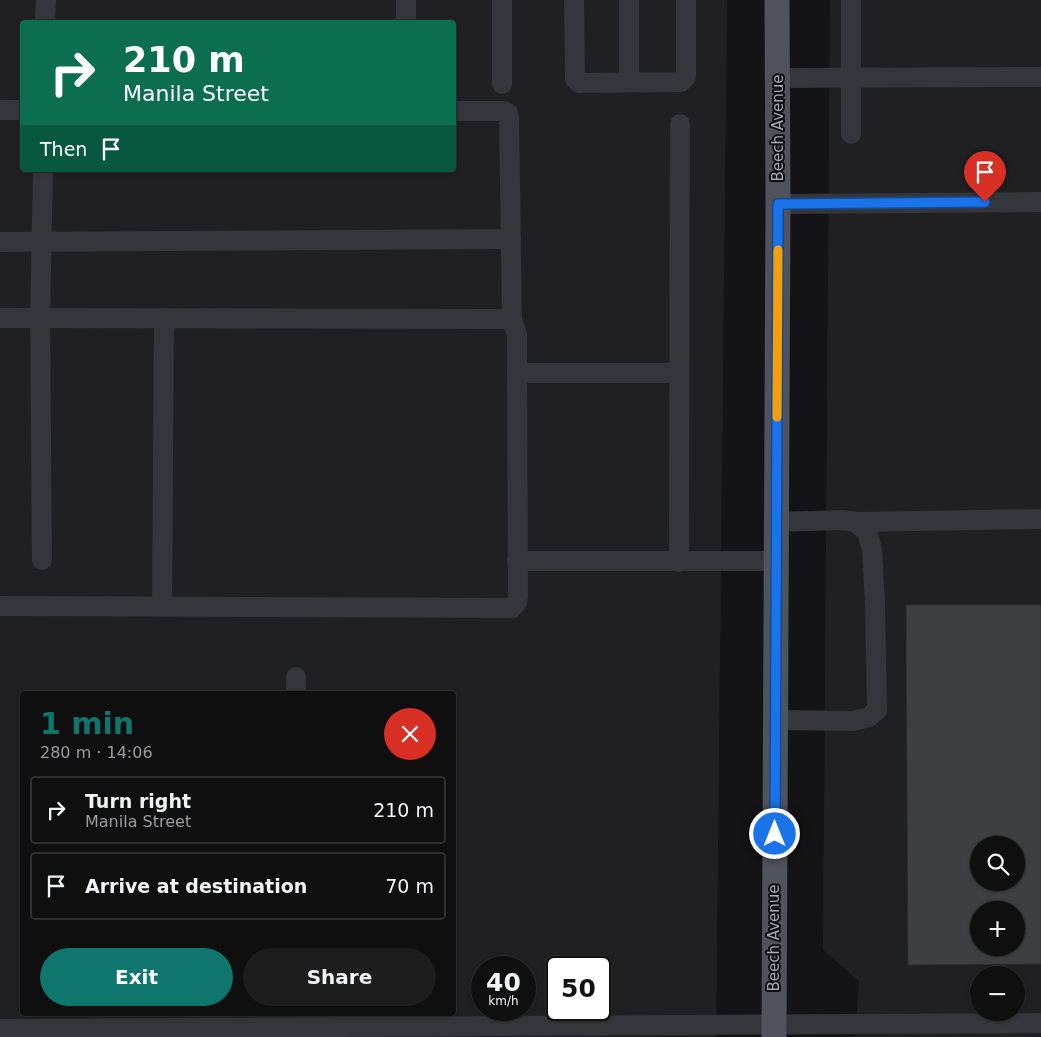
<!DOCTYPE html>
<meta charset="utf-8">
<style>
body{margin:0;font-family:"DejaVu Sans",sans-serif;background:#1d1d1e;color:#f1f3f6;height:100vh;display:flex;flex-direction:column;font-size:19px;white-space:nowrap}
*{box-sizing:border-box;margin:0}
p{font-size:16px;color:#9b9c9f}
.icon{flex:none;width:28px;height:28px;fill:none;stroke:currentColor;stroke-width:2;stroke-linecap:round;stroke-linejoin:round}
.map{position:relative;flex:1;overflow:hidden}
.panel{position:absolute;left:20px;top:691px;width:436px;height:325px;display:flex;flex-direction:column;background:#0f0f10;border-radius:5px;box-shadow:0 1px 4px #0004,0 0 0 1px #2f2f30}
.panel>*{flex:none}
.banner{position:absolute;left:20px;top:20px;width:436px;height:152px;border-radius:5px;box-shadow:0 1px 4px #0004,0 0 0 1px #2f2f30;background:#0b6e4f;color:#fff;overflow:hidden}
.fabs{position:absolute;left:970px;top:836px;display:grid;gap:10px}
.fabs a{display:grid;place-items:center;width:55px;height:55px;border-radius:50%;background:#0f0f10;box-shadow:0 1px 4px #0004,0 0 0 1px #2f2f30;font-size:25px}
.speed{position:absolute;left:471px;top:956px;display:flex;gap:10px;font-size:25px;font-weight:700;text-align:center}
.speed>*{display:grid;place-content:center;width:65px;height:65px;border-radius:50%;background:#0f0f10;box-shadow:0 1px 4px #0004,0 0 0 1px #2f2f30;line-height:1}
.speed small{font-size:12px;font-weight:400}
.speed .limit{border:2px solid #111;border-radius:8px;background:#fff;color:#111}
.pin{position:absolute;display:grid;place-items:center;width:42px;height:42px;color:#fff;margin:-51px -21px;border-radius:50% 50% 50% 0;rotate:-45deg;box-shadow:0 0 5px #0007}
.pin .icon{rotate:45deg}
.me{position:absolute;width:55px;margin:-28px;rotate:0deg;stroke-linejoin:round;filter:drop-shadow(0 0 4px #0008)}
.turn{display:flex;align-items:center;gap:18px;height:105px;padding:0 20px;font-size:22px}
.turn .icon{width:65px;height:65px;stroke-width:2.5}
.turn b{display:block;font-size:35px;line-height:42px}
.then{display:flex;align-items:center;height:48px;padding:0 20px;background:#0003;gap:10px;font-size:19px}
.round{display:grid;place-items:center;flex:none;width:52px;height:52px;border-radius:26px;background:#1d1d1e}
.headline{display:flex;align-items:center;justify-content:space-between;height:85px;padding:0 20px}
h1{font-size:30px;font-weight:700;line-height:38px;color:#0f766e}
.cta{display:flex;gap:10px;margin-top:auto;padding:10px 20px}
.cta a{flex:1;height:58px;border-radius:30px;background:#0f766e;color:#fff;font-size:20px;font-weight:700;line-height:58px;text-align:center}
.cta a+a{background:#1d1d1e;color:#f1f3f6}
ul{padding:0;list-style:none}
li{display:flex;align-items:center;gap:15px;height:68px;margin:0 10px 8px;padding:0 10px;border:2px solid #2f2f30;border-radius:5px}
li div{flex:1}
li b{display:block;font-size:19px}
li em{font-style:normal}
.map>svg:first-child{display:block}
.built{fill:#202023;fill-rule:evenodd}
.building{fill:#3e3f43;stroke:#2e2e32;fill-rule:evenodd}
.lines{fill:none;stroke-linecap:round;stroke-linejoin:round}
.minor{stroke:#35363b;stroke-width:20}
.major{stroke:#50535b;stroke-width:25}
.route-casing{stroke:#114b97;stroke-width:12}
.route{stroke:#1a73e8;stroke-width:9}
.slow{stroke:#f59e0b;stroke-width:9}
.labels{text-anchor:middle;stroke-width:4;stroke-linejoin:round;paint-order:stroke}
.street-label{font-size:15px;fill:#a4abb7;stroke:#0f0f11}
</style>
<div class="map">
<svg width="1041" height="1037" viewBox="0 0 1041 1037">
<rect width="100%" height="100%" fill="#141416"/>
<g class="built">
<path d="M0 0H727L716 1037H0ZM22 22H454V170H22ZM22 694H454V1014H22ZM482 968H525V1010H482ZM558 968H600V1010H558Z"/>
<path d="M830 0H1041V1037H855L859 981 823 950ZM979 845H1016V882H979ZM979 910H1016V948H979ZM979 975H1016V1012H979Z"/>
</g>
<path class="building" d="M906 605H1041V964L908 965ZM979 845H1016V882H979ZM979 910H1016V948H979Z"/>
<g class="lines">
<g class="minor">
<polyline points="406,0 406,22"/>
<polyline points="574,0 575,79 579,83 681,82 686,77 686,0"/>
<polyline points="45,22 46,0"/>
<polyline points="778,78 1041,77"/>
<polyline points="629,82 629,0"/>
<polyline points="502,84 502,0"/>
<polyline points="0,110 22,110"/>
<polyline points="851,134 851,0"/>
<polyline points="778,204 1041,202"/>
<polyline points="0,242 511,239"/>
<polyline points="0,318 512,319 509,117 508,113 504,111 454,111"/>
<polyline points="517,373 679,373"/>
<polyline points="856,522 1041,519"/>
<polyline points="42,560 40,318 43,170"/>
<polyline points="517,561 776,561"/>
<polyline points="679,562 680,124"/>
<polyline points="0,606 512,608 517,602 518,596 517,335 512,319"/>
<polyline points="162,606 164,318"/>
<polyline points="296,677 296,694"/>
<polyline points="775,720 853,721 869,717 877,710 875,604 872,549 867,532 856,522 842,520 776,522"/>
<polyline points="0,1029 1041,1023"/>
</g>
<polyline class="major" points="774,1037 778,204 777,0"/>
</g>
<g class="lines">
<defs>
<polyline id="route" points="775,834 778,204 985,202"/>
</defs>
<use href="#route" class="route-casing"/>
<use href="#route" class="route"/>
<polyline class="slow" points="777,417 778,250"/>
</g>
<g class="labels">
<g class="street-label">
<text transform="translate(778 128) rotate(-90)" y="5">Beech Avenue</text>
<text transform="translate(774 938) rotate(-90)" y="5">Beech Avenue</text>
</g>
</g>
</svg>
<div class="fabs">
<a><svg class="icon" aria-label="search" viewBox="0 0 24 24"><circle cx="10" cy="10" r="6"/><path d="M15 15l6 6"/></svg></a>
<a>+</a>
<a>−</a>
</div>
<div class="speed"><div>40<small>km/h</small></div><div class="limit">50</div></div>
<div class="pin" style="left:985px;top:202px;background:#d93025"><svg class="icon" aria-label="arrive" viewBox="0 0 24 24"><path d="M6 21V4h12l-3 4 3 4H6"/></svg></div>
<svg class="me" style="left:775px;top:834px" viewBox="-20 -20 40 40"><circle r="17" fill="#1a73e8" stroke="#fff" stroke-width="3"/><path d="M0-11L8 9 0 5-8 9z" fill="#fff"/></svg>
<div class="banner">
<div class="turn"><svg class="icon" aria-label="right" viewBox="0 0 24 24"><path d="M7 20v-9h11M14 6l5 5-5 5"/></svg><div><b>210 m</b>Manila Street</div></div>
<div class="then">Then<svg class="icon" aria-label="arrive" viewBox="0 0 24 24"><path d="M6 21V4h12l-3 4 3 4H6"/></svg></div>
</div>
<section class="panel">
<div class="headline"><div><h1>1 min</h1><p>280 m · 14:06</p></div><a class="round" style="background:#d93025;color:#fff"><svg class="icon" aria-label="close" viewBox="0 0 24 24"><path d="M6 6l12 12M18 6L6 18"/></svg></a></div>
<ul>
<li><svg class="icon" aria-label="right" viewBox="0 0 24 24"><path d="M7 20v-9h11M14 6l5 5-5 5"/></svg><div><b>Turn right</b><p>Manila Street</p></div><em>210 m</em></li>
<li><svg class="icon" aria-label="arrive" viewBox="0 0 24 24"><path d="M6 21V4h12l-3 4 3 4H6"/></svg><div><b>Arrive at destination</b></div><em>70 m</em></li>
</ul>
<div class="cta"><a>Exit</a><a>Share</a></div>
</section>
</div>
